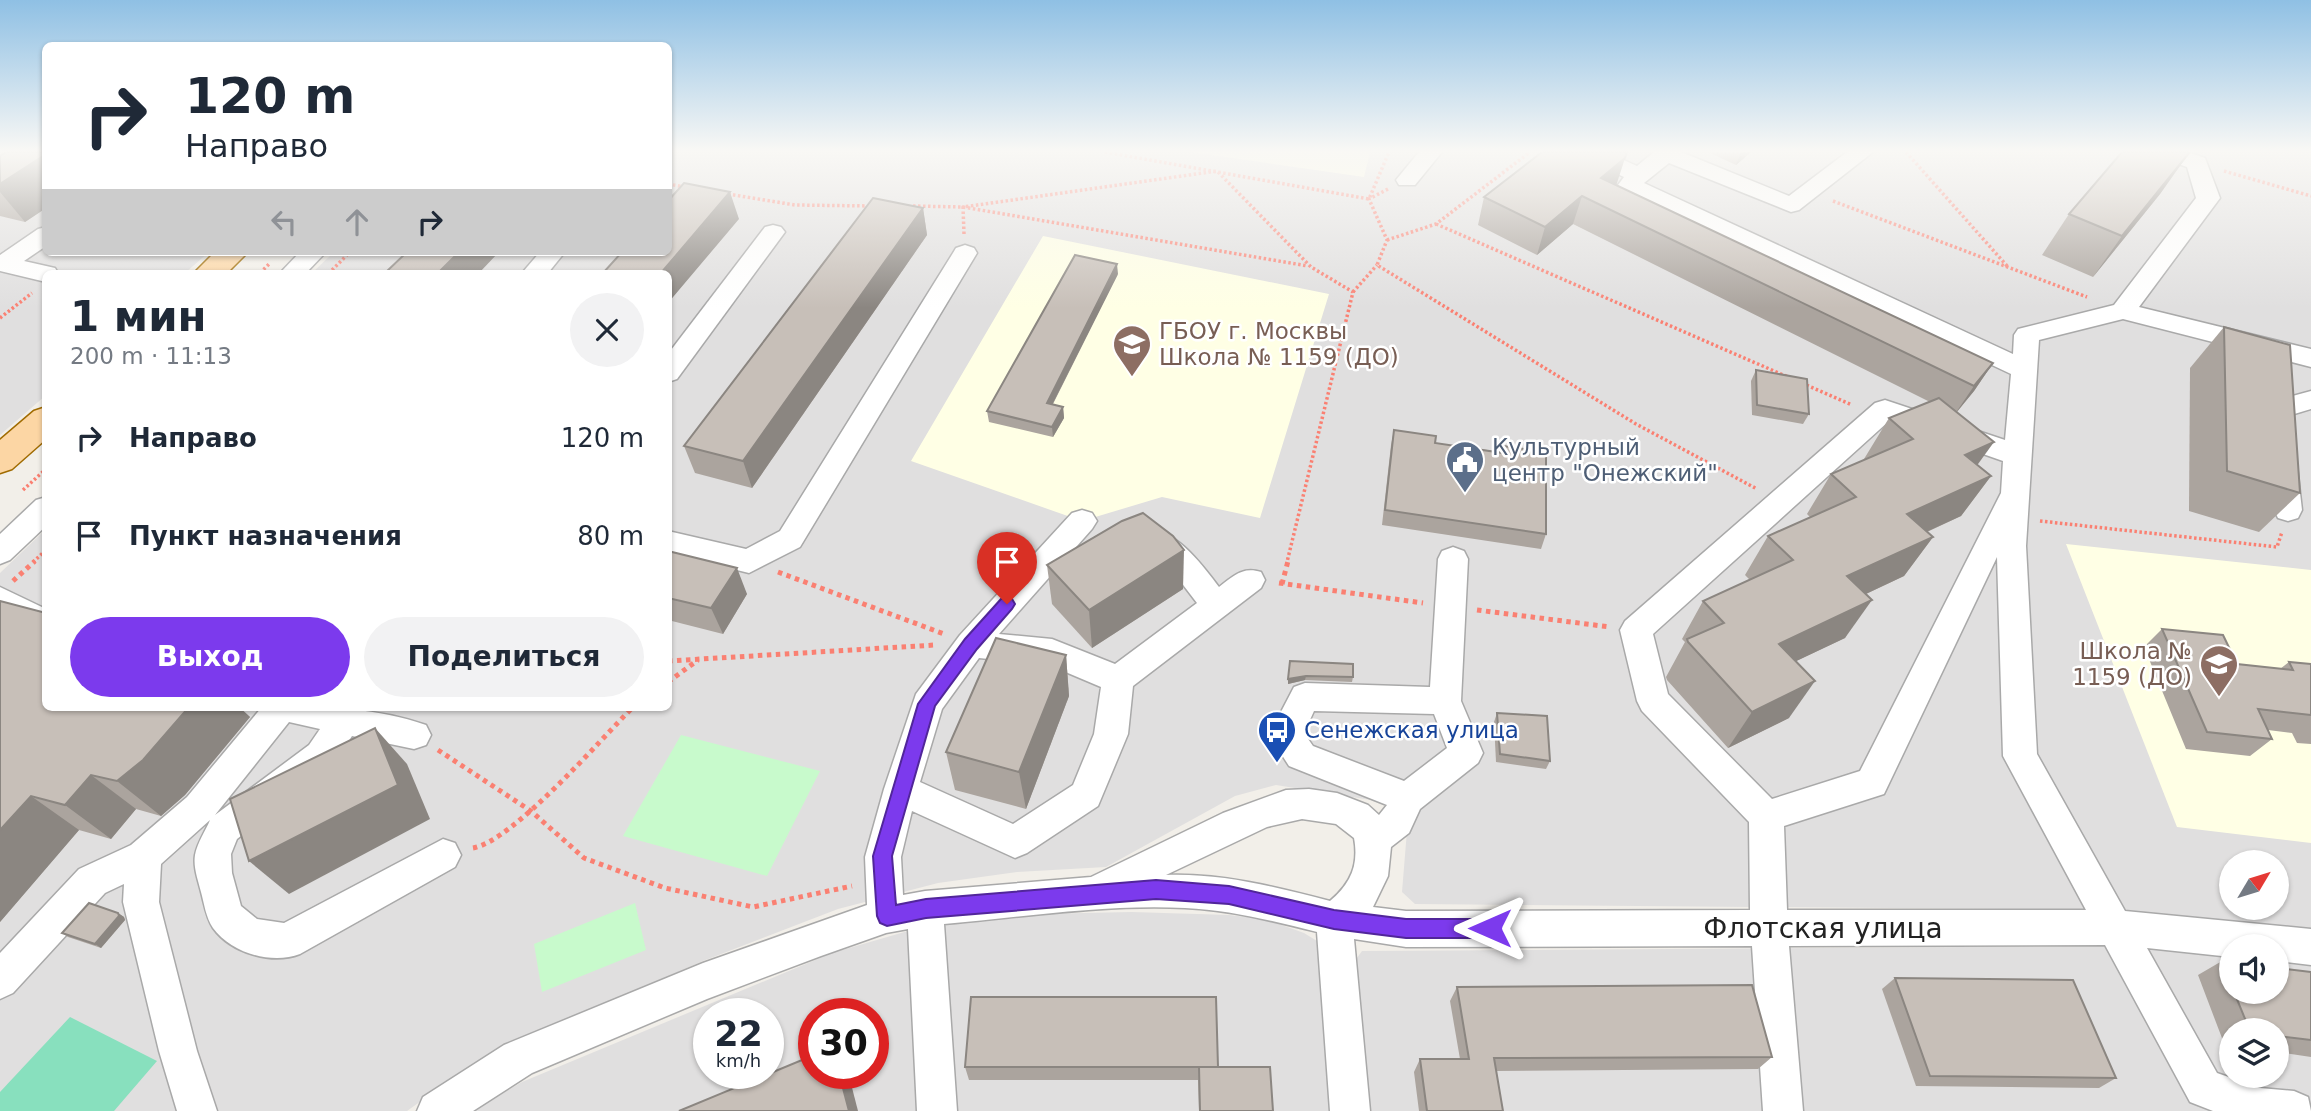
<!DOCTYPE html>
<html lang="ru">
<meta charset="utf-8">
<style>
body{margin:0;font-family:"DejaVu Sans",sans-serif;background:#f2f2f3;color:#1f2937;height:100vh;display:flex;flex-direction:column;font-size:26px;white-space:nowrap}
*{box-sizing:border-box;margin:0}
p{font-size:23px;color:#747a83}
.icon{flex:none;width:38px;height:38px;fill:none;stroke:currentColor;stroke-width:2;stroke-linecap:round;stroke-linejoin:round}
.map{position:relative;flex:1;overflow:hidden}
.side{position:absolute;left:42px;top:270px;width:630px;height:441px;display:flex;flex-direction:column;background:#fff;border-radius:10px;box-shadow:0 2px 5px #0004}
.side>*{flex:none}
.guide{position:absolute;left:42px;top:42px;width:630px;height:214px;border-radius:10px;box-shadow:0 2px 5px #0004;background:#fff;color:#1f2937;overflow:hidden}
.needle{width:46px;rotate:52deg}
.tools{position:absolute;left:2219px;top:850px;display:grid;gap:14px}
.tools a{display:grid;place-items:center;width:70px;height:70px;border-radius:50%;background:#fff;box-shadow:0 2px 5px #0004;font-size:35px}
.speed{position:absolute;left:693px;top:998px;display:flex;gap:14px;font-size:35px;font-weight:700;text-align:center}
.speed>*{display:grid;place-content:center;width:91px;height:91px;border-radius:50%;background:#fff;box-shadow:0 2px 5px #0004;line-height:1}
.speed small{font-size:18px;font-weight:400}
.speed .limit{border:10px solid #d22;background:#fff;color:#111}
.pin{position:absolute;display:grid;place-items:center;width:60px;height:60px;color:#fff;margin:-72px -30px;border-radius:50% 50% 50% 0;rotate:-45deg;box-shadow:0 0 7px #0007}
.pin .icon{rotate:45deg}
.me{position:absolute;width:77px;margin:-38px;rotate:270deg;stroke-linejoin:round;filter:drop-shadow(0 0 5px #0008)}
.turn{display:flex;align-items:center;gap:24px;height:147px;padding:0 28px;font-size:32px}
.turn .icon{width:91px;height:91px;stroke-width:2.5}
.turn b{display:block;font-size:49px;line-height:60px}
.lanes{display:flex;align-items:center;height:66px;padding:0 28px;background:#0003;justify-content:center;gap:35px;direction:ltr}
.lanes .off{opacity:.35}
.round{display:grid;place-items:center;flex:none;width:74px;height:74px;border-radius:37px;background:#f2f2f3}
.head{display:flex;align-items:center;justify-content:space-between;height:119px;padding:0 28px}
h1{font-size:42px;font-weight:800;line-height:52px}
.action{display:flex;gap:14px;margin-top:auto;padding:14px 28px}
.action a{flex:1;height:80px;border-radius:42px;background:#7c3aed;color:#fff;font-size:28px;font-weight:800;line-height:80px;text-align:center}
.action a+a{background:#f2f2f3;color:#1f2937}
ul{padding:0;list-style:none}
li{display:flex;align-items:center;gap:21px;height:98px;padding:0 28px}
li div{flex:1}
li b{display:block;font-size:26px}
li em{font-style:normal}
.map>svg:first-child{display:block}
.residential{fill:#e0dfdf;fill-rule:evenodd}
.education{fill:#ffffe5}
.park{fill:#c8facc}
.pitch{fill:#88e0be}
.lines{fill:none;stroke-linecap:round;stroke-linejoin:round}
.minor-casing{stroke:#a9a9a9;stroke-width:3}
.major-casing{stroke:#a06b00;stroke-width:3}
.path-far1{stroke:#fa8072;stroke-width:3.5;stroke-dasharray:2.5 2.5;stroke-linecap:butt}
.path{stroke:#fa8072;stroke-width:5;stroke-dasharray:4.5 4.5;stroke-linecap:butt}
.minor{fill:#fff;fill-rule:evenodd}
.major{fill:#fcd6a4;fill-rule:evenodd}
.wall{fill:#aba49e}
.shaded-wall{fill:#8b8681}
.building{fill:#c7bfb8;stroke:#8b8681;stroke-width:2}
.route{fill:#7c3aed;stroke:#51269a;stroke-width:2}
.labels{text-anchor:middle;stroke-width:5;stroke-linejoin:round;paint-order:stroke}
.education-label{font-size:23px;fill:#785e54;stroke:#fff;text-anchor:start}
.service-label{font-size:23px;fill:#4e5e75;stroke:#fff;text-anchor:start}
.transit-label{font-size:23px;fill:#164399;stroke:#fff;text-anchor:start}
.near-street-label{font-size:28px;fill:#222;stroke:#fff}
</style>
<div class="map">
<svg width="2311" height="1111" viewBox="0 0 2311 1111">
<rect width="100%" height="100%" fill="#f2efe9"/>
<g class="residential">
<polygon points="0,152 45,152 46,252 209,252 185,273 46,273 45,396 0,435"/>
<path d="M669 152H2311V930L2115 910 1415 904 1402 892 1409 806 1276 785 1235 796 1106 867 1017 872 938 883 838 909 703 961 514 1043 449 1081 407 1111H0V573L45 530 46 707H668V273H312L334 252H668ZM2231 863H2277V908H2231Z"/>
<path d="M1132 912 1229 915 1265 919 1304 933 1317 941 1321 949 1332 1111H472L522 1082 832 953 932 924 1036 914ZM709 1013H768V1073H709ZM814 1013H873V1073H814Z"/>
<path d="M2128 946 2231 957V992H2277V962L2311 965V1111H1369L1354 962 1362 951ZM2231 1031H2277V1076H2231Z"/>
</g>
<g class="education">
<polygon points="1191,152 1370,152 1364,177"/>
<polygon points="1043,236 1329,294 1260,518 1162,497 1082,521 911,461"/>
<polygon points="2066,544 2311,570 2311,843 2177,827"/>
</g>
<g class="park">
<polygon points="681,735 820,771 767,876 623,836"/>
<polygon points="635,903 646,950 542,992 534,944"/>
</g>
<polygon class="pitch" points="70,1017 157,1061 114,1111 0,1111 0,1092"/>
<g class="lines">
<defs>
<g id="minor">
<polygon points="1419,152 1442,152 1415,185 1399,185 1396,180"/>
<path d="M1577 152H1606L1637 166 1654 152H1681L1789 196 1847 152H1873L1799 210 1791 212 1669 163 1644 183 2013 354 2014 335 2018 329 2114 305 2196 198 2187 167 2159 157 2156 152H2188L2205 158 2220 198 2139 307 2311 349V367L2123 319 2039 340 2026 546 2037 754 2125 911 2311 929V965L2277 961V947H2231V957L2147 948 2217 1073 2260 1088 2294 1091 2308 1097 2311 1111H2213L2190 1102 2105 945 1789 946 1803 1111H1763L1752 946 1406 947 1354 939 1370 1111H1330L1317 932C1273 921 1230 910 1185 908 1105 904 1024 917 944 924L957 1111H917L908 929 886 933 821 956 707 999 532 1073 473 1111H417L423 1097 504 1045 703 963 867 905 865 857 884 789 916 694 960 635 1072 513 1082 510 1092 513 1097 521 1092 529 999 634 1052 639 1115 664 1197 603 1174 573 1143 548 1138 540 1143 532C1172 523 1203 566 1219 587 1233 576 1243 566 1261 572L1265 580 1261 588 1133 686 1128 734 1098 806 1027 853 1015 858 912 811 901 857 903 895 925 891 1091 877 1223 813 1286 790 1309 789 1337 793 1368 805 1379 815 1387 805 1289 766 1269 735 1294 687 1305 683 1430 687 1438 559 1442 551 1453 547 1464 551 1468 559 1461 701 1483 753 1478 763 1420 809 1409 833 1391 847 1388 876 1373 907 1406 911 1750 910 1749 822 1642 711 1637 701 1620 630 1625 621 1875 403 1885 400 2005 440 2011 374 1621 190 1618 185 1624 177 1580 157ZM1889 421 2003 461 2001 493 1860 771 1772 799 1668 694 1653 634ZM1997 557 2003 756 2086 910H1787L1784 826 1884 794ZM979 658 1049 665 1101 687 1094 734 1073 785 1013 824 920 782 942 709ZM1314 711 1434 714 1447 748 1404 781 1313 746 1304 733ZM1302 819 1336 824 1354 838C1359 865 1351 883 1330 901 1276 887 1222 873 1166 875L1267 827Z"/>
<polygon points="773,225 781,227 785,232 677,379 668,382 668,354 765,227"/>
<polygon points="46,227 46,246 24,261 55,268 58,273 46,273 46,282 0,271 0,255 38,229"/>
<polygon points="965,245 974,248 977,253 800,547 749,573 668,553 668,531 746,549 780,531 953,253 956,248"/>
<polygon points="300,252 326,252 306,273 280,273"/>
<polygon points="540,252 565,252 548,273 522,273"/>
<polygon points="2311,391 2311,409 2291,415 2302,510 2298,518 2288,521 2278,518 2274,510 2263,410 2267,403"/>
<polygon points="46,497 46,526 10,560 0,564 0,534 36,500"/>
<polygon points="0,587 46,609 46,634 16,625 0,615"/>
<path d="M262 707C318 707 372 706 426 725L431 735 426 745 414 749 352 736 333 765 237 839 231 854 232 873 241 906 257 919 284 923 443 839 455 843 461 855 455 867 300 954C272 965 231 953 213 928 206 918 204 903 201 892 198 880 193 867 195 855 197 843 206 830 210 820L161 864 159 902 197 1051 217 1111H177L159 1051 123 902 124 884 105 893 13 993 0 999V953L79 869 131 845 187 797ZM289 722 320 729 309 745 215 815Z"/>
</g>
<g id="major">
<polygon points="215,252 248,252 227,273 194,273"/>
<polygon points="46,407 46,439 12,469 0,473 0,440 34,411"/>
</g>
</defs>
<use href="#minor" class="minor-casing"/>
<use href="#major" class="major-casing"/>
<g class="path-far1">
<polyline points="1105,152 1369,199 1389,152"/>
<polyline points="1906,152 2008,267"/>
<polyline points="2224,171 2311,196"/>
<polyline points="668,184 685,187"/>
<polyline points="1388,189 1369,199 1387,240 1377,265 1636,424 1757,489"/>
<polyline points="728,194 795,205 873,206"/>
<polyline points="1833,201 2087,297"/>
<polyline points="913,206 963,207 1308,266"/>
<polyline points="1436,224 1788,377"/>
<polyline points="964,234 963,207 1217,171 1311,267 1353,292 1287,562"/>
<polyline points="1387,240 1436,224 1530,152"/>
<polyline points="332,270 350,252"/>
<polyline points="260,273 269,264"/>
<polyline points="1353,292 1377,265"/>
<polyline points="0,318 32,293"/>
<polyline points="1802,383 1852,405"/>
<polyline points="23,490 46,469"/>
<polyline points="2040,521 2277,547 2282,532"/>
<polyline points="33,562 46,550"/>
</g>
<g class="path">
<polyline points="778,572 944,634"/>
<polyline points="13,581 35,561"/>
<polyline points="1279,583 1423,603"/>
<polyline points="1282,584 1288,561"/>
<polyline points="1477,610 1610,627"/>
<polyline points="668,661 935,645"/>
<polyline points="668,682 698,660"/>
<polyline points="438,750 531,811 584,858 665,888 753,907 852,886"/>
<path d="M473 848C513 841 601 739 633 707"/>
</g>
<use href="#minor" class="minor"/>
<use href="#major" class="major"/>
</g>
<g class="wall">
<polygon points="46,152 46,208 25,222 0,216 0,156"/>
<polygon points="1708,152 1751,152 1736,165"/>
<polygon points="2189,153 2160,194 2093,277 2042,255 2069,214"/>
<polygon points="1616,185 1993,363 1974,391 1957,412 1977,465 1991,476 1961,516 1927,532 1933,537 1904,576 1866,594 1845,638 1796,661 1789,718 1728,748 1667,680 1666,677 1685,642 1682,639 1703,601 1750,580 1745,575 1768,536 1810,517 1807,514 1831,474 1865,460 1864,459 1889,418 1930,402 1573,224 1537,255 1478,225 1484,197"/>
<polygon points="923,208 927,235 752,488 695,473 684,446"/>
<polygon points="1118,274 1053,404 1063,407 1064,418 1053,437 989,422 987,411"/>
<polygon points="2224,327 2300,493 2259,532 2189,511 2190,368"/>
<polygon points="1756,370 1809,414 1803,424 1752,415 1751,381"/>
<polygon points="1394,430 1435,443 1502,452 1503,446 1546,534 1541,549 1382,525 1391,445"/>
<polygon points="668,551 747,594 723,634 668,620"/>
<polygon points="1047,565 1183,589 1092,648 1052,604"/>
<polygon points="2162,629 2237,664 2280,669 2289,662 2311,664 2311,744 2297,743 2292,733 2268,730 2272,739 2250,756 2186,749 2144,647"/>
<polygon points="1066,655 1069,696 1026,809 955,790 946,752"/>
<polygon points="1290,661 1353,677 1352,682 1305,680 1288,684"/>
<polygon points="46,707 239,707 250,717 185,795 161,816 136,809 111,839 79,830 0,922"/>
<polygon points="1497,713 1550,761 1546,769 1496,762 1494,722"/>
<polygon points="118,913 124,917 125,920 101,948 68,937 62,933"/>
<polygon points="2222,961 2231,962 2231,992 2277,992 2311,972 2311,1057 2277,1052 2277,1031 2231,1031 2231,1047 2225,1046 2198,975"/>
<polygon points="1895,978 2116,1078 2099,1088 1916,1086 1882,989"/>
<polygon points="1457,987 1772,1057 1758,1069 1496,1071 1503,1111 1419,1111 1414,1072 1420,1059 1460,1059 1450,1001"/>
<polygon points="965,1067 1218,1067 1273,1111 1199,1111 1198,1080 969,1080"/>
</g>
<g class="shaded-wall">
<polygon points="1627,152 1616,186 1601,178"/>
<polygon points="1741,152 1751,152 1736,165"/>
<polygon points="2189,153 2160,194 2093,277 2122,236"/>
<polygon points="46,154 46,208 25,222 0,192 0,184"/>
<polygon points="730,192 739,219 668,303 668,273 661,273"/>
<polygon points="1582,196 1573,224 1537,255 1545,227"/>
<polygon points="923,208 927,235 752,488 743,461"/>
<polygon points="459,252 499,252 479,273 438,273"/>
<polygon points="1117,264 1118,274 1048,413 1047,403"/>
<polygon points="1993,363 1974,391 1955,414 1974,386"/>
<polygon points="1063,407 1064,418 1053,437 1052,427"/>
<polygon points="1994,442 1965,482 1965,455"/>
<polygon points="1991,476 1961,516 1880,553 1907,514"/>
<polygon points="1933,537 1904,576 1821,615 1847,576"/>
<polygon points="1184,550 1183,589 1092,648 1089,610"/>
<polygon points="737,568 747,594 723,634 711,608"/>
<polygon points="1872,600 1845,638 1754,681 1779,644"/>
<polygon points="1066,655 1069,696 1026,809 1019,772"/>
<polygon points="1306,676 1305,680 1288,684 1288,679"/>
<polygon points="1815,681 1789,718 1728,748 1752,712"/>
<polygon points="189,707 239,707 250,717 185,795 161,816 117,781"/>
<polygon points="375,728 407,764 430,819 289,894 249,861"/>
<polygon points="91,775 136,809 111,839 65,805"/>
<polygon points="31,796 79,830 0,922 0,830"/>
<polygon points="118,913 124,917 125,920 101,948 95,944"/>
<polygon points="839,1073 847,1073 849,1076 858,1111 849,1111"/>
</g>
<g class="building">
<polygon points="6,152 46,152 46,154 0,184 0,156"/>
<polygon points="1542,152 1627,152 1625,158 1601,178 1993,363 1974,386 1582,196 1545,227 1484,197"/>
<polygon points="2122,152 2187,152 2189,153 2122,236 2069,214"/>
<polygon points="684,183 730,192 661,273 603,273 622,252 668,252 668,201"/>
<polygon points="873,198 923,208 743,461 684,446"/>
<polygon points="407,252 459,252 438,273 385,273"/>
<polygon points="1075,255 1117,264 1047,403 1063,407 1052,427 987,411"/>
<polygon points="2224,327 2290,345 2300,493 2227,471"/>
<polygon points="1756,370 1807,379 1809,414 1757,405"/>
<polygon points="1939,398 1994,442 1965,455 1991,476 1907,514 1933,537 1847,576 1872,600 1779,644 1815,681 1752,712 1688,642 1687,639 1724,623 1703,601 1793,560 1768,536 1856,497 1831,474 1913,439 1889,418"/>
<polygon points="1394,430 1436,436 1435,443 1503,453 1503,446 1546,452 1546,534 1385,510"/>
<polygon points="1143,513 1173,536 1184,550 1089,610 1047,565 1122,521"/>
<polygon points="668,551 737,568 711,608 668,598"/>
<polygon points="0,601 46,613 46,707 189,707 143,760 117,781 91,775 65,805 31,796 0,830"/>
<polygon points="2162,629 2223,635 2237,664 2293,670 2289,662 2311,664 2311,715 2258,709 2272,739 2207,732"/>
<polygon points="996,638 1066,655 1019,772 946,752"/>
<polygon points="1290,661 1353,664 1353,677 1306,676 1288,679"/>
<polygon points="1497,713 1547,716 1550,761 1500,754"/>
<polygon points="375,728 398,785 249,861 230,799"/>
<polygon points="89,903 118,913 119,916 95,944 62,933"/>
<polygon points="2222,961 2231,962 2231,984"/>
<polygon points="2277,968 2311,972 2311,1040 2277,1036 2277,1031 2250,1031 2234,992 2277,992"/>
<polygon points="1895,978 2073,980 2116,1078 1930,1076"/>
<polygon points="1752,985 1772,1057 1494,1058 1503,1111 1427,1111 1420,1059 1469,1059 1457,987"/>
<polygon points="971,997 1216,997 1218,1067 965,1067"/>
<polygon points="814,1055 814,1073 839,1073 849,1111 679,1111"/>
<polygon points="1199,1067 1270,1067 1273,1111 1200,1111"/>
</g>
<linearGradient id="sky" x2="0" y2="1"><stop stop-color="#8fc0e4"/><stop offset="0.49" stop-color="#f9f8f5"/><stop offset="1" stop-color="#f9f8f5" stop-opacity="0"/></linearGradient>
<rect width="2311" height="308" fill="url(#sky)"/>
<polygon class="route" points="1007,598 1012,599 1015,604 1012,609 977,649 935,706 892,856 896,905 926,899 1156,880 1229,886 1334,910 1406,919 1490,919 1497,922 1499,928 1497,935 1490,938 1406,938 1334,929 1229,904 1156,899 926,918 887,926 880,923 877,916 873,856 918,704 965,639 1001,599"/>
<defs>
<symbol id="school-pin" viewBox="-11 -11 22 30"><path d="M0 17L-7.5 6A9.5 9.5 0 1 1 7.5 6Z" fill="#8d6e63" stroke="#fff"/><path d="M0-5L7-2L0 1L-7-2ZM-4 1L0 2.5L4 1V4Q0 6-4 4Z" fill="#fff"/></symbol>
<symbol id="civic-pin" viewBox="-11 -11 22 30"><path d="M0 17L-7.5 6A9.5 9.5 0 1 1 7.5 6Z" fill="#5c6f8a" stroke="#fff"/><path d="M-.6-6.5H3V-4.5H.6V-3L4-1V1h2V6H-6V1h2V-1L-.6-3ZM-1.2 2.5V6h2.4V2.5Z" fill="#fff"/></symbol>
<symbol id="bus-pin" viewBox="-11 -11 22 30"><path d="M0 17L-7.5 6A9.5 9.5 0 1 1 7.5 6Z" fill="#1a4fb4" stroke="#fff"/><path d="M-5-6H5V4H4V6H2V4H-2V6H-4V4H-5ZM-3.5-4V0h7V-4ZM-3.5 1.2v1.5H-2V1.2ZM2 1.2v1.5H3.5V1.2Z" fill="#fff"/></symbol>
</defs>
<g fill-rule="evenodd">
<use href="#school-pin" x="1110" y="322" width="44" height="60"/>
<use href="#civic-pin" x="1443" y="438" width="44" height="60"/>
<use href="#school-pin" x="2197" y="642" width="44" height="60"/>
<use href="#bus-pin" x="1255" y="708" width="44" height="60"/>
</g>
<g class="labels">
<g class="education-label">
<text x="1159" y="339">ГБОУ г. Москвы<tspan x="1159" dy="26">Школа № 1159 (ДО)</tspan></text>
<text x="2192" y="659" text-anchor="end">Школа №<tspan x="2192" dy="26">1159 (ДО)</tspan></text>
</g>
<g class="service-label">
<text x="1492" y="455">Культурный<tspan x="1492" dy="26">центр "Онежский"</tspan></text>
</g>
<g class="transit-label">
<text x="1304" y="738">Сенежская улица</text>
</g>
<g class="near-street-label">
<text x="1823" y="938">Флотская улица</text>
</g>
</g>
</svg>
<div class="tools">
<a><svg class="needle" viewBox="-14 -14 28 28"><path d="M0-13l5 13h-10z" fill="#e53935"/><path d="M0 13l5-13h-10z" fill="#747a83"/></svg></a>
<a><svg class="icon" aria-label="sound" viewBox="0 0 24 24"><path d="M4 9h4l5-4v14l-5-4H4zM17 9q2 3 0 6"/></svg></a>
<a><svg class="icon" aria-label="layers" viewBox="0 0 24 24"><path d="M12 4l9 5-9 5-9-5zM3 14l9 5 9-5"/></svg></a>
</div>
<div class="speed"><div>22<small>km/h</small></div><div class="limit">30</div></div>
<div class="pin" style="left:1007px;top:604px;background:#d93025"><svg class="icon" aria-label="arrive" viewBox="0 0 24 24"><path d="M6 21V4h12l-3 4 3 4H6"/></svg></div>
<svg class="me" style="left:1490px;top:928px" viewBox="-20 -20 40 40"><path d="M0-17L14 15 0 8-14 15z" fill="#7c3aed" stroke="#fff" stroke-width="4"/></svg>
<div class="guide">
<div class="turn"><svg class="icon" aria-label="right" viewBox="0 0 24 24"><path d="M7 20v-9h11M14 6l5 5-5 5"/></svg><div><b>120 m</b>Направо</div></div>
<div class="lanes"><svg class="icon off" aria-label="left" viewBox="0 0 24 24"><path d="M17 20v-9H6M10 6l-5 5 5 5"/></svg><svg class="icon off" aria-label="ahead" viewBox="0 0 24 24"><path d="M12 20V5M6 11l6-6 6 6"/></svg><svg class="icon" aria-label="right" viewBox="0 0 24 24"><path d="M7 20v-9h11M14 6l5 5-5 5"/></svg></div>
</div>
<section class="side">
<div class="head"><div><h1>1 мин</h1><p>200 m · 11:13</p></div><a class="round"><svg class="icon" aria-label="close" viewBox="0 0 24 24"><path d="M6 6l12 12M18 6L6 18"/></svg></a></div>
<ul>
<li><svg class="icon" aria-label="right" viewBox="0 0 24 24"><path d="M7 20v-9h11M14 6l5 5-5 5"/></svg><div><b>Направо</b></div><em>120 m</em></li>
<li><svg class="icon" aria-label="arrive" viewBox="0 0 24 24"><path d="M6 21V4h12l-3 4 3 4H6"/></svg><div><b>Пункт назначения</b></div><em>80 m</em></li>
</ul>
<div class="action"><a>Выход</a><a>Поделиться</a></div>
</section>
</div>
